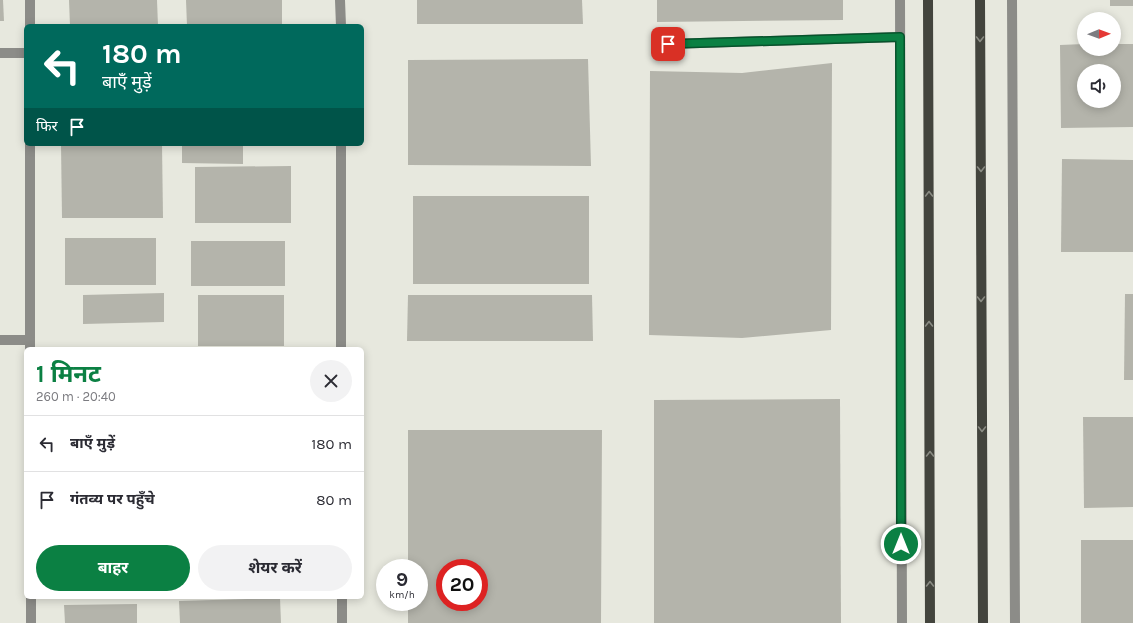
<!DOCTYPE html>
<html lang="hi">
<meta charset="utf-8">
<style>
body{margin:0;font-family:Karla,"Noto Sans Devanagari",sans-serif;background:#f2f2f3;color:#2b2b33;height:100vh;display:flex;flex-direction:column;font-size:15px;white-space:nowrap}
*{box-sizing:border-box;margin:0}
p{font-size:13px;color:#7c7c81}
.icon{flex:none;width:22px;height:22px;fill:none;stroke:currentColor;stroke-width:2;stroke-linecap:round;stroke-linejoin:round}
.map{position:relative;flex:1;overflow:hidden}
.sheet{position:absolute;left:24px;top:347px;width:340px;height:252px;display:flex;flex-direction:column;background:#fff;border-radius:6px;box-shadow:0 2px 10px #0003}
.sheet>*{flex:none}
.banner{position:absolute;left:24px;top:24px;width:340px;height:122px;border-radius:6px;box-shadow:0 2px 10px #0003;background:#00695c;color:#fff;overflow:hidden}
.needle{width:26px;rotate:89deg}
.tools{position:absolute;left:1077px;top:12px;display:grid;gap:8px}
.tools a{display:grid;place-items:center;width:44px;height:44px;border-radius:50%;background:#fff;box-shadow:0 2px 10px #0003;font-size:20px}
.speed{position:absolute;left:376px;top:559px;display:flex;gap:8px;font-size:20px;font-weight:700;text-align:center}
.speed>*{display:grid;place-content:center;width:52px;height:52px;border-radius:50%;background:#fff;box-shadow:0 2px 10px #0003;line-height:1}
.speed small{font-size:10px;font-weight:400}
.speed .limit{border:6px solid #d22;background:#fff;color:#111}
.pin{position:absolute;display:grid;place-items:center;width:34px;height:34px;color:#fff;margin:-17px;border-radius:8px;box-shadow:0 2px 6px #0006}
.me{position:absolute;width:44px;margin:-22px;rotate:0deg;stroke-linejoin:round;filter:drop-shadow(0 0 3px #0008)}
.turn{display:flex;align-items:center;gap:14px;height:84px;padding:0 12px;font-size:18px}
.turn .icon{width:52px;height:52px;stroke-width:2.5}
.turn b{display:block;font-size:28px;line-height:34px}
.then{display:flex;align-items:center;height:38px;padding:0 12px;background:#0003;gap:8px;font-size:15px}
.round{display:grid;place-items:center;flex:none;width:42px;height:42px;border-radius:21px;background:#f2f2f3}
.overview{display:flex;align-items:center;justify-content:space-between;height:68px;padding:0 12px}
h1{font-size:24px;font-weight:700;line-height:30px;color:#0b8043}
.action{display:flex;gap:8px;margin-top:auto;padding:8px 12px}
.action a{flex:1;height:46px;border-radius:24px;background:#0b8043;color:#fff;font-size:16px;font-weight:700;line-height:46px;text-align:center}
.action a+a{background:#f2f2f3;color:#2b2b33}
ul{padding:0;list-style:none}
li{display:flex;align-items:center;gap:12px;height:56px;padding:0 12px;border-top:1px solid #e1e1e2}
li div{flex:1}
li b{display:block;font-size:15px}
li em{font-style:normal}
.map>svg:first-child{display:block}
.building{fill:#b4b4ab;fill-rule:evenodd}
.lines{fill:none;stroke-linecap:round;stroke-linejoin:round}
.minor{stroke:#8c8c88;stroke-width:10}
.major{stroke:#43443d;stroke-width:10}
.oneway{stroke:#8a8b83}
.route-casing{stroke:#07532c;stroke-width:10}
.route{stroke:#0b8043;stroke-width:7}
</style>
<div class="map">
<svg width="1133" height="623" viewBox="0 0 1133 623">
<rect width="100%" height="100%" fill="#e7e8de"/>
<g class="building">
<polygon points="0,0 3,0 4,21 0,21"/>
<polygon points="69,0 157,0 158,26 70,26"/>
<polygon points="186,0 282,0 282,26 187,26"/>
<polygon points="417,0 582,0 583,24 417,24"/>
<polygon points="657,0 843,0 843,20 657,22"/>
<rect x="1110" y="0" width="23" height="6"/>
<path d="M1084 44V49H1114V44H1133V127L1061 128 1060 45ZM1084 71H1114V101H1084Z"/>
<polygon points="588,59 591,166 408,165 408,60"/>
<polygon points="832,63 831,330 742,338 649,335 650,71 742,73"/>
<polygon points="61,144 162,144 163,218 62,218"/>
<polygon points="182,144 243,144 243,164 182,163"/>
<polygon points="1062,159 1133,160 1133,252 1061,252"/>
<polygon points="291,166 291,223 195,223 195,167"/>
<rect x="413" y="196" width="176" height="88"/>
<rect x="65" y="238" width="91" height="47"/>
<rect x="191" y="241" width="94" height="45"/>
<polygon points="164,293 164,322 83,324 83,295"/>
<polygon points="1125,294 1133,294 1133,380 1124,380"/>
<rect x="198" y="295" width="86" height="51"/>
<polygon points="408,295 592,295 593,341 407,341"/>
<polygon points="840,399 841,623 654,623 654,400"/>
<polygon points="1083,417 1133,417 1133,507 1084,508"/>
<path d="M408 430H602L601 623H408V602H419V568H408ZM445 568H479V602H445Z"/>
<rect x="1081" y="540" width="52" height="83"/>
<polygon points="280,598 281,623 180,623 179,601"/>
<polygon points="137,604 137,623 65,623 64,605"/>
</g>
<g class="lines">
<g class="minor">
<polyline points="30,0 30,26"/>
<polyline points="340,0 341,26"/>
<polyline points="900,0 902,623"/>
<polyline points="1012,0 1015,623"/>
<polyline points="669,44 900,37"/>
<polyline points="0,53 26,53"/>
<polyline points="30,144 30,349"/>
<polyline points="341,144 341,349"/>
<polyline points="0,340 30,340"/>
<polyline points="31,597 31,623"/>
<polyline points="342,597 342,623"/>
</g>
<g class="major">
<polyline points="928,0 930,623"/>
<polyline points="980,0 983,623"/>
</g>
</g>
<defs><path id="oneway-chevron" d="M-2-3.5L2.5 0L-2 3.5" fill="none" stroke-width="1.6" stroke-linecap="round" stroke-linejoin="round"/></defs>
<g class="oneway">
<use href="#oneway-chevron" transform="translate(980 39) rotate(90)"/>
<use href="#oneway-chevron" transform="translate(981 169) rotate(90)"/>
<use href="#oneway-chevron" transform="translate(929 194) rotate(-90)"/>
<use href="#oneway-chevron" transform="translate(981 299) rotate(90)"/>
<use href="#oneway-chevron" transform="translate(929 324) rotate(-90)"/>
<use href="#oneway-chevron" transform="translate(982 429) rotate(90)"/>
<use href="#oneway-chevron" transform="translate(930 454) rotate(-90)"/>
<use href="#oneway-chevron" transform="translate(930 584) rotate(-90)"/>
</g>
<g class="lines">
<defs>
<polyline id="route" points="668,44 900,37 901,544"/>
</defs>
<use href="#route" class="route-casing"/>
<use href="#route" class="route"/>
</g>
</svg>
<div class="tools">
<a><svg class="needle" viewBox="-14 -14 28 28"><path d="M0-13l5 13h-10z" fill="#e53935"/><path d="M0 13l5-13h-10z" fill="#7c7c81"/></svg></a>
<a><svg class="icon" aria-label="sound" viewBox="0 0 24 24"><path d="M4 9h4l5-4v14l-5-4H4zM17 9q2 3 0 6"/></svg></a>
</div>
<div class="speed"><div>9<small>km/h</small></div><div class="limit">20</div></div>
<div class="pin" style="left:668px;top:44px;background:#d93025"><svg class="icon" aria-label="arrive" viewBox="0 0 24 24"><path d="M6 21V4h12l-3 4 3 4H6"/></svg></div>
<svg class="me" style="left:901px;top:544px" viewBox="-20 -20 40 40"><circle r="17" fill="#0b8043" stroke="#fff" stroke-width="3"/><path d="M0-11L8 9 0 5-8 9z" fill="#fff"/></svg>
<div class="banner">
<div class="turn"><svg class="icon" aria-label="left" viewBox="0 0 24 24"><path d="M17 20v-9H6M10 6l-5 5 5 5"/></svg><div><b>180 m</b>बाएँ मुड़ें</div></div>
<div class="then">फिर<svg class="icon" aria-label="arrive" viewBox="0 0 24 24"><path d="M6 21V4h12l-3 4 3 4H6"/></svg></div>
</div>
<section class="sheet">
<div class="overview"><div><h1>1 मिनट</h1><p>260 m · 20:40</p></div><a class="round"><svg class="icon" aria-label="close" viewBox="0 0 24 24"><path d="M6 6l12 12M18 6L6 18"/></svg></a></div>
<ul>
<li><svg class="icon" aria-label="left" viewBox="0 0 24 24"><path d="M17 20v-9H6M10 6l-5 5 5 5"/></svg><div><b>बाएँ मुड़ें</b></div><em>180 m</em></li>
<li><svg class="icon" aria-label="arrive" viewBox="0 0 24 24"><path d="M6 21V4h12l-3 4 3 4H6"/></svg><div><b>गंतव्य पर पहुँचे</b></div><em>80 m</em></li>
</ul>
<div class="action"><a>बाहर</a><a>शेयर करें</a></div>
</section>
</div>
